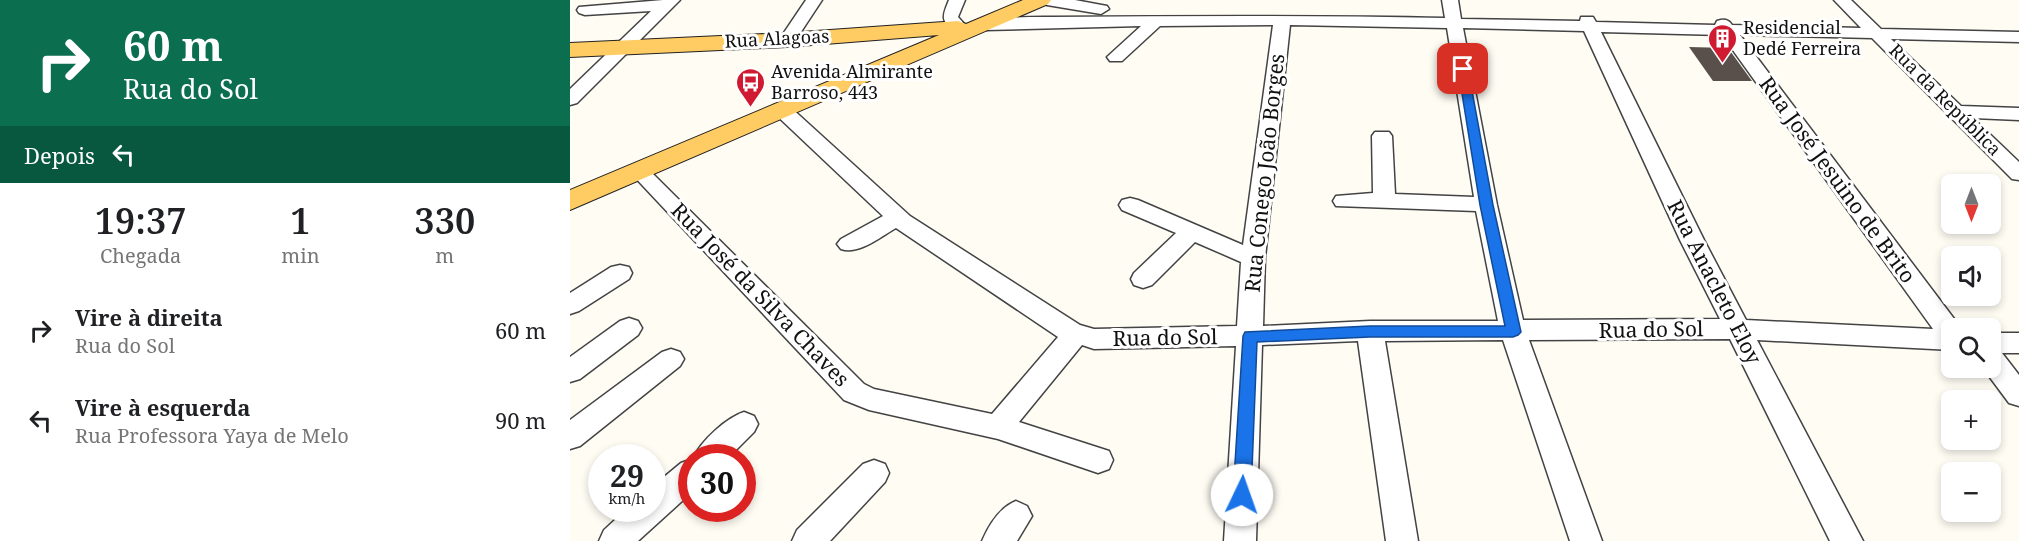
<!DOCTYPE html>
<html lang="pt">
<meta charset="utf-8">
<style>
body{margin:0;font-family:"Noto Serif",serif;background:#f6f6f6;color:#202124;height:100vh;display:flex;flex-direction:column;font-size:22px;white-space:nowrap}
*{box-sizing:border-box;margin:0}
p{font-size:20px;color:#757577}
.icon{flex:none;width:33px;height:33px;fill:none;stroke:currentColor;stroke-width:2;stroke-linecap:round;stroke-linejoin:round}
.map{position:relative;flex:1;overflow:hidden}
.sheet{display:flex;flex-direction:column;background:#fff;width:570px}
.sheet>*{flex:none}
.top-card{background:#0b6e4f;color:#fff;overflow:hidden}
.needle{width:39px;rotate:180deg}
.buttons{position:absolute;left:1371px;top:174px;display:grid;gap:12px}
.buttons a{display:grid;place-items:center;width:60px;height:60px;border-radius:9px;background:#fff;box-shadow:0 3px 9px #0003;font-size:30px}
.speed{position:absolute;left:18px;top:444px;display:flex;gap:12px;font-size:30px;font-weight:700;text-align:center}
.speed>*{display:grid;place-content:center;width:78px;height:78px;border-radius:50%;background:#fff;box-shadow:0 3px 9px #0003;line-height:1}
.speed small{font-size:15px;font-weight:400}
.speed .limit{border:9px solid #d22;background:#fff;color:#111}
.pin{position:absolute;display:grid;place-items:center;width:51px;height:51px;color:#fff;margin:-26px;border-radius:12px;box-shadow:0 3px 9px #0006}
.me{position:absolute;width:66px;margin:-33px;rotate:3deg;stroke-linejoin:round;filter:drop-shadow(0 0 4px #0008)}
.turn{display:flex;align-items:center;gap:21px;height:126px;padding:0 24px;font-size:27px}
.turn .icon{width:78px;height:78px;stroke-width:2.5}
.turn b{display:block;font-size:42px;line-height:51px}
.then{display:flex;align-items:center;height:57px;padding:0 24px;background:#0003;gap:12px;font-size:22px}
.eta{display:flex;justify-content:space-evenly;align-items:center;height:102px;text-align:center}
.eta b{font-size:36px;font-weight:600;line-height:42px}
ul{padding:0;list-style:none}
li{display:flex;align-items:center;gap:18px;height:90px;padding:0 24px}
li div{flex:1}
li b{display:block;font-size:22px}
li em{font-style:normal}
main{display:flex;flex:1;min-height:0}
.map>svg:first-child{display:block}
.building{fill:#5a504b}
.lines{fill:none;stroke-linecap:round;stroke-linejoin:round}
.minor-casing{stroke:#434343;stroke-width:3}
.major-casing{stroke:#212121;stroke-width:2}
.minor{fill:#fff;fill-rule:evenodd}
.major{fill:#ffcc64;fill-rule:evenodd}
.route{fill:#1a73e8;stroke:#114b97;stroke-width:1.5}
.labels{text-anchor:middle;stroke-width:6;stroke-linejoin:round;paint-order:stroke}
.far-poi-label{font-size:18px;fill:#101010;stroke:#fff;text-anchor:start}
.far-street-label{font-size:18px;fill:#101010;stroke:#fff}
.street-label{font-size:21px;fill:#101010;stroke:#fff}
</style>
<main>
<section class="sheet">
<div class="top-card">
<div class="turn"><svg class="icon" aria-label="right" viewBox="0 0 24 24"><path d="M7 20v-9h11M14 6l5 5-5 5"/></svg><div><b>60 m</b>Rua do Sol</div></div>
<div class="then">Depois<svg class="icon" aria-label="left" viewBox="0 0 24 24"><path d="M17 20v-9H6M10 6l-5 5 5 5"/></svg></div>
</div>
<div class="eta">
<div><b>19:37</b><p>Chegada</p></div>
<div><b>1</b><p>min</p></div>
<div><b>330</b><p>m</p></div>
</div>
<ul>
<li><svg class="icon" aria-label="right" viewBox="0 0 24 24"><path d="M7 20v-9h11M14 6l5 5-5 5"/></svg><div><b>Vire à direita</b><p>Rua do Sol</p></div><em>60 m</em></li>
<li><svg class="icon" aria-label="left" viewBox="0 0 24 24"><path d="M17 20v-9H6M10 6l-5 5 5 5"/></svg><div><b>Vire à esquerda</b><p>Rua Professora Yaya de Melo</p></div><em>90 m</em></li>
</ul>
</section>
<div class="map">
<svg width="1449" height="541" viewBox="0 0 1449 541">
<rect width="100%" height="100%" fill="#fffcf4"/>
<polygon class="building" points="1119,47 1158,48 1182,81 1143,81"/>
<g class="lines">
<defs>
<g id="minor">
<polygon points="93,0 110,0 7,103 0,105 0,89 81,11 15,15 9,13 7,10 9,7"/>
<polygon points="236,0 252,0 223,44 211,44 209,40"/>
<path d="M379 0H395L388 17 397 27 395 30H383C370 20 373 15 379 0Z"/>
<polygon points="469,0 505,0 537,6 539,9 531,14 477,5"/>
<path d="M872 0H888L891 19 1010 21 1011 17H1023L1026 22 1145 25 1147 21C1154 19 1158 19 1162 25L1291 28 1264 0H1281L1311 29 1449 32V42L1321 39 1391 106 1449 108V120L1403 118 1449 162V180L1442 179 1302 38 1170 35 1391 328H1382V350L1187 340 1293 541H1260L1160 339 959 340 1032 541H1000L933 340 815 341 848 541H816L788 341 692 345 686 541H654L666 346 524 349 512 345 449 422 539 451 543 460 539 469 528 473 428 439 299 410 274 400 58 170 61 166 68 164 75 166 294 384 304 389 422 414 488 337 326 228C310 237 289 255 271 249L267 244 271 239 313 216 204 113 202 109 204 105H218L340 216 510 325 524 329 667 326 671 262 625 242 582 285 573 288 564 285 561 279 564 273 606 233 552 210 549 205 552 200 560 198 568 200 673 245 703 25 590 26 552 61H540L537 57 571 26 415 30 407 25C414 16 469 17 482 17 613 16 744 15 875 18ZM720 25 877 28 904 197 825 194 822 136 819 132H805L802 136 803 193 766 196 763 201 766 206 906 211 928 321H800L693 326 695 258ZM893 28 1014 31 1110 240 1150 319 953 320 927 205ZM1031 32 1152 35 1363 329 1176 320 1134 240Z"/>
<polygon points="50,265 59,267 62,273 59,279 9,311 0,314 0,293 41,267"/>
<polygon points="59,318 68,321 72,328 68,335 10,379 0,382 0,357 50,321"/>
<polygon points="1420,333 1449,333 1449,353 1432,353 1449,375 1449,406 1439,403 1413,368 1420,368"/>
<polygon points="101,349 110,352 114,359 110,366 10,446 0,449 0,420 92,352"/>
<path d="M174 412 184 416 188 424 184 432 158 458H123C132 440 156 418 174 412Z"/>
<polygon points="122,459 122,492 68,541 29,541 34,530 58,508 82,508 82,487 111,463"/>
<polygon points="304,460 315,464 319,473 315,482 260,541 222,541 227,530 293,464"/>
<path d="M446 501 457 506 462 516 447 541H412C419 525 429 508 446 501Z"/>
</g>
<polygon id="major" points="453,0 481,0 478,4 0,210 0,190 369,35 217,47 0,57 0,43 217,33 388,21 396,24"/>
</defs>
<use href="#minor" class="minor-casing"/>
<use href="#major" class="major-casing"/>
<use href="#minor" class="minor"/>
<use href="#major" class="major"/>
</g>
<polygon class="route" points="893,66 898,69 923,205 951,332 948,335 943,337 800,337 687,342 681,495 679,501 672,503 666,501 663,495 673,336 675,332 800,326 935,326 910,205 888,69"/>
<defs>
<symbol id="building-pin" viewBox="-11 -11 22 30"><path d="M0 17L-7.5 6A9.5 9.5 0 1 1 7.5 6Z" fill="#cf1a32" stroke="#fff"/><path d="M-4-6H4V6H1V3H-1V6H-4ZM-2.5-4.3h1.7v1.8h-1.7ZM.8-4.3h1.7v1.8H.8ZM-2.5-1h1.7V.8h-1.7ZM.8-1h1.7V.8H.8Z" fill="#fff"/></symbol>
<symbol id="bus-pin" viewBox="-11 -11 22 30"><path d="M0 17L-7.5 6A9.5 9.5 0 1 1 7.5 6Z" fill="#cf1a32" stroke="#fff"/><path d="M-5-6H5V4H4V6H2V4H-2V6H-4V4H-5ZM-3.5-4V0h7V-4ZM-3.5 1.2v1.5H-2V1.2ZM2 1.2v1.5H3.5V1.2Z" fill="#fff"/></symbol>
</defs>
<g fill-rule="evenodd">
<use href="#building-pin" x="1136" y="22" width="33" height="45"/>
<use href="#bus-pin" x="164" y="66" width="33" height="45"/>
</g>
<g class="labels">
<g class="far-poi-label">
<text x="1173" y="34">Residencial<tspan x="1173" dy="21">Dedé Ferreira</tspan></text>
<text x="201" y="78">Avenida Almirante<tspan x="201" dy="21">Barroso, 443</tspan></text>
</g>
<g class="far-street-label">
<text transform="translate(207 39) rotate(-3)" y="6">Rua Alagoas</text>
<text transform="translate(1375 100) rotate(45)" y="6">Rua da República</text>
</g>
<g class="street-label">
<text transform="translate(695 173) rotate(-84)" y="7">Rua Conego João Borges</text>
<text transform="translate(1267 180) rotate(54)" y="7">Rua José Jesuino de Brito</text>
<text transform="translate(1144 282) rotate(63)" y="7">Rua Anacleto Eloy</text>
<text transform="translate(190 295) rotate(46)" y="7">Rua José da Silva Chaves</text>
<text transform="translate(1081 330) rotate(-1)" y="7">Rua do Sol</text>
<text transform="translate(595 338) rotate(-1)" y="7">Rua do Sol</text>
</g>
</g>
</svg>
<div class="buttons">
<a><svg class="needle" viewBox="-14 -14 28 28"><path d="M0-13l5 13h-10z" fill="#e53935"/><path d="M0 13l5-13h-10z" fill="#757577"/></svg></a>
<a><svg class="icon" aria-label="sound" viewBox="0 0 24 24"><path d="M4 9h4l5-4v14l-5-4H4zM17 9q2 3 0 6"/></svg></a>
<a><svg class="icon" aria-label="search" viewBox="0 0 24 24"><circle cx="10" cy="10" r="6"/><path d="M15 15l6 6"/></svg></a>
<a>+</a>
<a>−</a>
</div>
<div class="speed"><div>29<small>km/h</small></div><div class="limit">30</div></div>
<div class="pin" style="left:893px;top:69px;background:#d93025"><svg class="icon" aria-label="arrive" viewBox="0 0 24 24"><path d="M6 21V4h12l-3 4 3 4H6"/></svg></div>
<svg class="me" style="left:672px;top:495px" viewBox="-20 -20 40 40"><circle r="19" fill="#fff"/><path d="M0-13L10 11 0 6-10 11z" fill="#1a73e8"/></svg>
</div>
</main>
